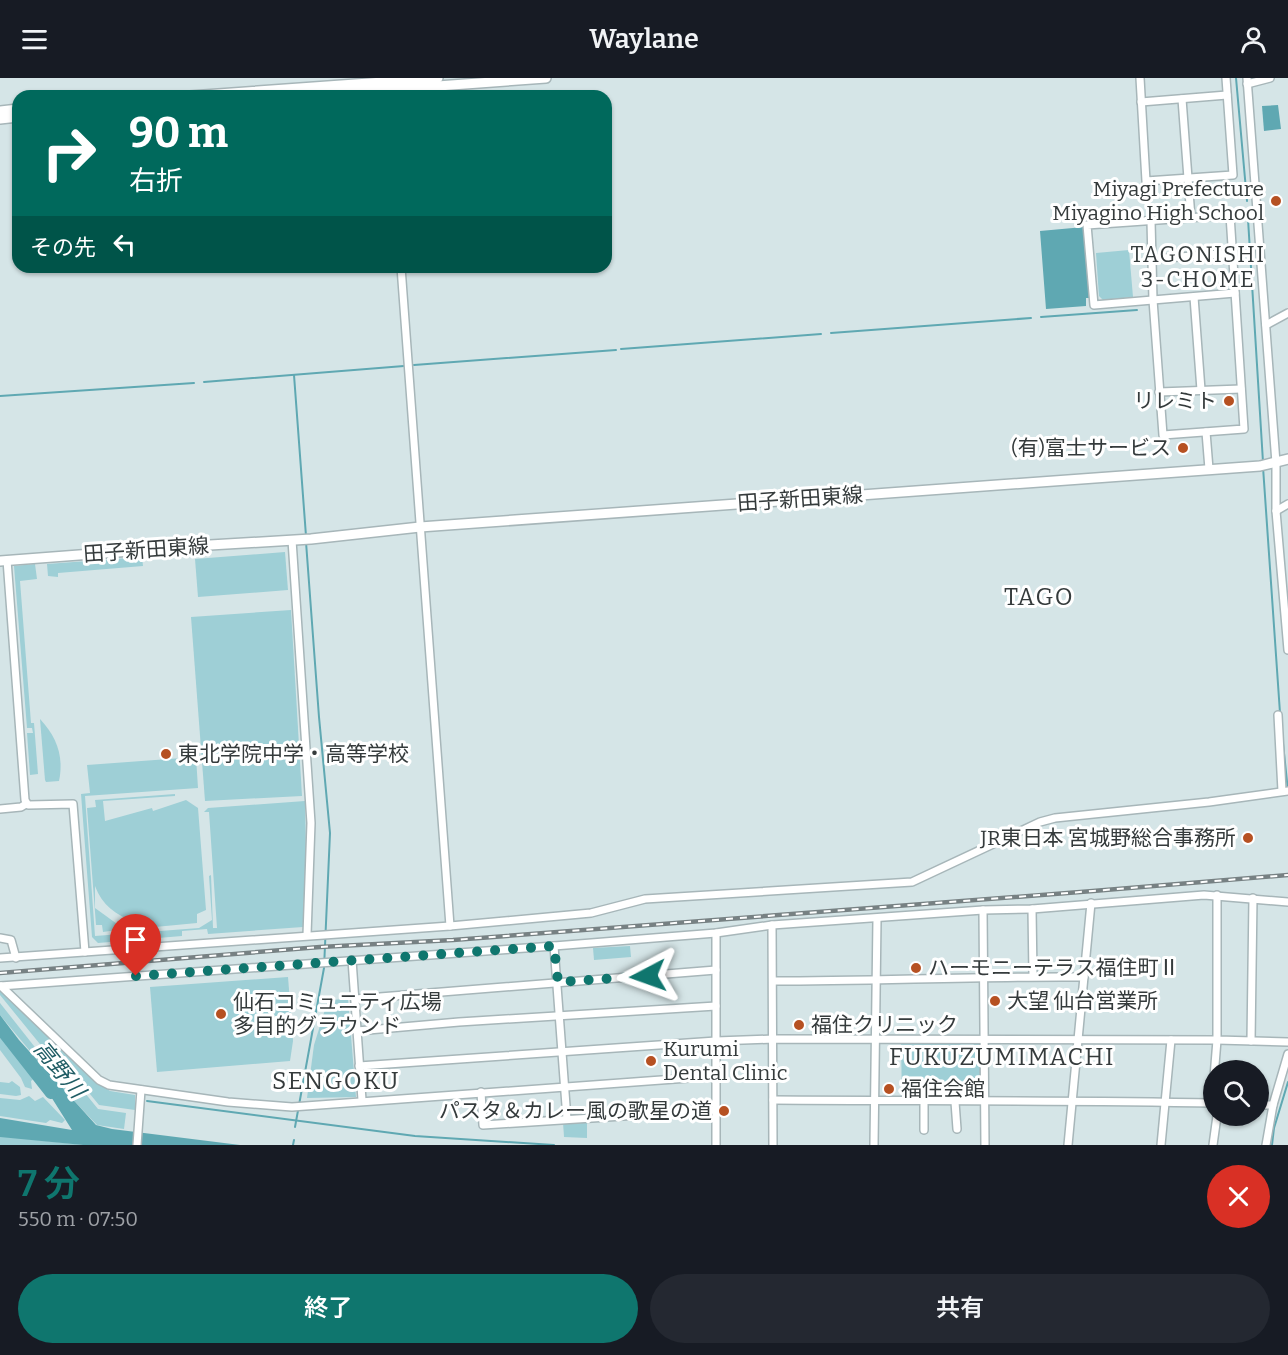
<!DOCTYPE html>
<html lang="ja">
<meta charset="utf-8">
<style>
body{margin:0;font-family:Bitter,"Noto Sans JP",serif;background:#242831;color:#f1f3f6;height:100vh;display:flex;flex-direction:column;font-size:22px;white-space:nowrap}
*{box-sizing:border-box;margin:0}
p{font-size:20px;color:#9ea1a6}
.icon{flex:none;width:33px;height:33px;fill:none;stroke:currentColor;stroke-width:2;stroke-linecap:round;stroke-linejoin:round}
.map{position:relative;height:1067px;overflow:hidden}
.sheet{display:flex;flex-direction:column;background:#171b24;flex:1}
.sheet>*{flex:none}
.hud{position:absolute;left:12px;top:12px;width:600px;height:183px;border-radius:18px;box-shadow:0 2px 4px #0004;background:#00695c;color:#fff;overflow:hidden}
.fabs{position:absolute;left:1203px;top:982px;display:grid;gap:12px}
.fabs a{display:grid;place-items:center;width:66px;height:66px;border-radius:50%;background:#171b24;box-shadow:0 2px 4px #0004;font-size:30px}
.pin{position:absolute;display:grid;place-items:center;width:51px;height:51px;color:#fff;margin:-62px -26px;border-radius:50% 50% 50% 0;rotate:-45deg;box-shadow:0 0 6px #0007}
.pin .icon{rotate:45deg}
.me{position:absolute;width:66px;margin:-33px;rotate:266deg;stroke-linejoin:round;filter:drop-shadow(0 0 4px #0008)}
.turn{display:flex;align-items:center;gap:21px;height:126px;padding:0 18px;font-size:27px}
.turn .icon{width:78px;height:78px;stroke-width:2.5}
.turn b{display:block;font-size:42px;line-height:51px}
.then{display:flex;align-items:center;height:57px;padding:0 18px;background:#0003;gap:12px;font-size:22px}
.round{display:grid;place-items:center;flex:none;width:63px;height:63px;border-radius:32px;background:#242831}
.overview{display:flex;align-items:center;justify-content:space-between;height:102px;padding:0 18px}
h1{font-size:36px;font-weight:600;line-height:45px;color:#0f766e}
.button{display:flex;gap:12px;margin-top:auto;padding:12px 18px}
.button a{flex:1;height:69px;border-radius:36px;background:#0f766e;color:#fff;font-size:24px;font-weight:600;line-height:69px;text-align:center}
.button a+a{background:#242831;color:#f1f3f6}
header{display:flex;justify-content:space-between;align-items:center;height:78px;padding:0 18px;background:#171b24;font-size:27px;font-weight:600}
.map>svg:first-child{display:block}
.green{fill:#9ecfd6}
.water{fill:#5fa8b2}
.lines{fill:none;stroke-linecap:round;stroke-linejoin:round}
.stream{stroke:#5fa8b2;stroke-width:2}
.river{stroke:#5fa8b2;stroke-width:12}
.street-casing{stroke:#a7b6b9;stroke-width:10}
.secondary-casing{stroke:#a7b6b9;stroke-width:12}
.street{stroke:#fff;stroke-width:7}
.secondary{stroke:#fff;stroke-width:9}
.rail-casing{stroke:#778183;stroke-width:4.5}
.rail{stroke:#fff;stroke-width:2;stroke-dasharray:7;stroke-linecap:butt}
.route{stroke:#0f766e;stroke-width:10;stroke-dasharray:0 18}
.poi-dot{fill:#b65122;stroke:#fff;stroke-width:2}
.labels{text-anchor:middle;stroke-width:6;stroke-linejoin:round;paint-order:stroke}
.poi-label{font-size:21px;fill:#353b3c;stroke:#fff;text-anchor:start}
.street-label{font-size:21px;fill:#353b3c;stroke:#fff}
.neighbourhood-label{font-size:22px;letter-spacing:1.5px;fill:#353b3c;stroke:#fff}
.water-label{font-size:22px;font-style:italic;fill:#205d65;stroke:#fff}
.quarter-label{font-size:24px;letter-spacing:1.5px;fill:#353b3c;stroke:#fff}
</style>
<header><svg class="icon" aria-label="menu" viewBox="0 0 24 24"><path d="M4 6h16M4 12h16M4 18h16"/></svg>Waylane<svg class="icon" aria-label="person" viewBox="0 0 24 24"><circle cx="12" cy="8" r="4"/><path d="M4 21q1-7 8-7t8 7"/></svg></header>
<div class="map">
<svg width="1288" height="1067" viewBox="0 0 1288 1067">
<rect width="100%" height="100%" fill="#d5e5e7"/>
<g class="green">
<polygon points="1129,172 1133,219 1103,222 1099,218 1096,175"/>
<polygon points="285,474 288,512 198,519 195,481"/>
<polygon points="142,479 143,488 58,495 58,499 48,498 47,486"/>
<polygon points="35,486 37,501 20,503 31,645 34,645 38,696 30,697 27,655 33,655 32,650 27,650 14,488"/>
<polygon points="291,532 302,718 205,723 191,539"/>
<path d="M40 641C57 659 64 679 59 703L46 704 45 702Z"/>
<polygon points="196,679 198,710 85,718 95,858 199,850 212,842 209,798 211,797 213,850 217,850 209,734 204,734 208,730 305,723 306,772 303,849 208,856 207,851 182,853 182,858 98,865 92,859 81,716 90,715 87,687"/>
<path d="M175 716V718L103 723 105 743 152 730 153 733 186 722 198 730 206 832 197 836V845L134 851V844C116 837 102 827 95 808V830L124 851 103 854 102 847H96L87 730 96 729 95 722Z"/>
<polygon points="630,868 631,879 594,882 593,870"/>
<polygon points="288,899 293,963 290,983 157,994 150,909"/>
<polygon points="0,913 3,913 94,1002 110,1013 135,1017 135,1032 99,1027 76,999 57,987 0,917"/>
<polygon points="348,921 356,1019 307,1020 314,967 328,922"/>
<polygon points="0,925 49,987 45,991 0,937"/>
<polygon points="0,952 36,999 31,1003 32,1011 25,1009 21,1000 0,972"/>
<polygon points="981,964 981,1022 902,1022 901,965"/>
<polygon points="60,999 76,1004 98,1031 126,1035 124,1051 97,1047 59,1007 57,1000"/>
<polygon points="12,1003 20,1009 21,1017 16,1018 0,1016 0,1004 9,1005"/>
<polygon points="29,1018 35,1023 43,1019 65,1042 62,1045 50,1042 46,1045 0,1038 0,1020 20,1022"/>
<polygon points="587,1042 587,1060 564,1059 563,1044"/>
<polygon points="0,1058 84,1067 0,1067"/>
</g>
<g class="water">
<polygon points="1278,27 1281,51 1264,53 1262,28"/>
<polygon points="1084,149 1089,220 1086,220 1086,228 1046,231 1040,153"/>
<polygon points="0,937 19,962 96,1047 112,1051 240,1067 83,1067 0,1059 0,1040 72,1052 31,987 0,948"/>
</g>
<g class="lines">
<g class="stream">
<polyline points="1236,0 1247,123"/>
<polyline points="1248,141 1263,384"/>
<polyline points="1041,239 1137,232"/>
<polyline points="831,255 1031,240"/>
<polyline points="621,271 821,256"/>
<polyline points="414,287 616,272"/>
<polyline points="294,297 306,458"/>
<polyline points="204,304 404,288"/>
<polyline points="0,318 194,305"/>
<polyline points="1263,389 1280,635"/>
<polyline points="1282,656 1288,713"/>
<polyline points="147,1023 415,1058 554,1067"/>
<polyline points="295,1049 324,890 330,755 319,639 306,464"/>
<polyline points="293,1067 294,1062"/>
<polyline points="1272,1067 1274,1050 1288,1004"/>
</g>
<polyline class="river" points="0,950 51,1015"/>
<defs>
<g id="street">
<polyline points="1140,0 1146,103 1233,97 1226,0"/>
<polyline points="1247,0 1276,385 1276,433 1288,572"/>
<polyline points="1247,6 1270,0"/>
<polyline points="1182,21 1191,140"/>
<polyline points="1141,24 1227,17"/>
<polyline points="1151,143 1153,222 1163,357 1244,351 1230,137"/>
<polyline points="1152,181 1234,175"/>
<polyline points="401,189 450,848"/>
<polyline points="1235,215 1094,227 1087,147 1258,135"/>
<polyline points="1194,219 1201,312"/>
<polyline points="1266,247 1288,235"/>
<polyline points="1159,314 1241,311"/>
<polyline points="1206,354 1209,391"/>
<polyline points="1276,433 1288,426"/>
<polyline points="292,462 311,745 307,857"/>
<polyline points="7,482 25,722 28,727 73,726 85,874"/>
<polyline points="1278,637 1282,713"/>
<polyline points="0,731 21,729 26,726"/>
<polyline points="1217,817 1217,962 1288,964"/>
<polyline points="1032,831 1033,898"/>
<polyline points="983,832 985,1067"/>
<polyline points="772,847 773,1067"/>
<polyline points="716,855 716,1067"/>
<polyline points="0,860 11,862 16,880"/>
<polyline points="554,868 567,1041"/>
<polyline points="0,880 450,848 591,835 645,821 912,804 1040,744 1055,740 1209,724 1288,713"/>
<polyline points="352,882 362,1022"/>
<path d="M773 903C877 903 980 898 1084 899"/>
<polyline points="0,908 554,868 716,855 772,847 983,832 1032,831 1204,817 1288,824"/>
<polyline points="1,908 99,1002 109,1007 228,1024 292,1029 716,998"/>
<polyline points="355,921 716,892"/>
<polyline points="357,953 459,944 716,928"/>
<polyline points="1251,963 1253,820"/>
<polyline points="359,988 716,963 774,961 1217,962 1214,999"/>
<polyline points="481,1014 483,1047 715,1032"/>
<path d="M773 1022C920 1023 1067 1022 1214 1025"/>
<polyline points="924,1024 924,1052"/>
<polyline points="955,1024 957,1051"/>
<polyline points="1258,1027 1273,1027"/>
<polyline points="137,1067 141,1012"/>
<polyline points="874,1067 877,841"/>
<polyline points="1068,1067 1091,825"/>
<polyline points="1161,1067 1171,962"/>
<polyline points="1213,1067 1217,1038"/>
<polyline points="1266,1067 1273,1027 1288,976"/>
</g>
<g id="secondary">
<polyline points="190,18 438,0"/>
<polyline points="302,18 546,0"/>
<polyline points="0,33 18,31"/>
<polyline points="0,41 18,39"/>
<polyline points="0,483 210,467 311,461 420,449 1260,388 1288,381"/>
</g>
</defs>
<use href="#street" class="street-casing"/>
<use href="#secondary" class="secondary-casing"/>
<use href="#street" class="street"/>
<use href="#secondary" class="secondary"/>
<defs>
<polyline id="rail" points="0,895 320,869 453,862 1093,813 1288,797"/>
</defs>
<use href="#rail" class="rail-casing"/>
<use href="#rail" class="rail"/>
</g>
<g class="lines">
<polyline class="route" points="136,898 554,868 558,904 648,898"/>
</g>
<g class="poi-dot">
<circle cx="1276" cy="123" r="6"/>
<circle cx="1229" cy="323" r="6"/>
<circle cx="1183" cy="370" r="6"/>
<circle cx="166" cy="676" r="6"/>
<circle cx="1248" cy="760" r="6"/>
<circle cx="916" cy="890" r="6"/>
<circle cx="995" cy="923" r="6"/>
<circle cx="221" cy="936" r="6"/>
<circle cx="799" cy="947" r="6"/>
<circle cx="651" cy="983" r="6"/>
<circle cx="889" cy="1011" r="6"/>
<circle cx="724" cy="1033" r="6"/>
</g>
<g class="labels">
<g class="poi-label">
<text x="1264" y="118" text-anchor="end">Miyagi Prefecture<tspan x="1264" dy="24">Miyagino High School</tspan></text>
<text x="1217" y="330" text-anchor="end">リレミト</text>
<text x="1171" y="377" text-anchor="end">(有)富士サービス</text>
<text x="178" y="683">東北学院中学・高等学校</text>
<text x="1236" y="767" text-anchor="end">JR東日本 宮城野総合事務所</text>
<text x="928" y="897">ハーモニーテラス福住町Ⅱ</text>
<text x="1007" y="930">大望 仙台営業所</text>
<text x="233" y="931">仙石コミュニティ広場<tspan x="233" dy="24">多目的グラウンド</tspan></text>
<text x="811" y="954">福住クリニック</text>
<text x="663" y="978">Kurumi<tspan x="663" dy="24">Dental Clinic</tspan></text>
<text x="901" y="1018">福住会館</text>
<text x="712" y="1040" text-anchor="end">パスタ＆カレー風の歌星の道</text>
</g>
<g class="street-label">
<text transform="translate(800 421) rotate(-4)" y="7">田子新田東線</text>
<text transform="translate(146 472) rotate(-4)" y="7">田子新田東線</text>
</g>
<g class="neighbourhood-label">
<text x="1198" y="184">TAGONISHI<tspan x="1198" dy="25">3-CHOME</tspan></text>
</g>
<g class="water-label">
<text transform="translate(60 991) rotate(51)" y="8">高野川</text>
</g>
<g class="quarter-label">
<text x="1039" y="527">TAGO</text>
<text x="1002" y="987">FUKUZUMIMACHI</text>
<text x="336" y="1011">SENGOKU</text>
</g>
</g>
</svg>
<div class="fabs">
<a><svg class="icon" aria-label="search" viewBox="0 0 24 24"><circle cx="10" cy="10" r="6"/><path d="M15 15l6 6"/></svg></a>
</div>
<div class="pin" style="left:136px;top:898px;background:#d93025"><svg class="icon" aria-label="arrive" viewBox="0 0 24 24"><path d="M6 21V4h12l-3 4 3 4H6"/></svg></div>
<svg class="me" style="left:648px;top:898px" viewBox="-20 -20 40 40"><path d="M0-17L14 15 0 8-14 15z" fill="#0f766e" stroke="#fff" stroke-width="4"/></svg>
<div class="hud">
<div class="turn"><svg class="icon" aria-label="right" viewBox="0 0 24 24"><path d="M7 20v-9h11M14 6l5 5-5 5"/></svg><div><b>90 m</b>右折</div></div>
<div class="then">その先<svg class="icon" aria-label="left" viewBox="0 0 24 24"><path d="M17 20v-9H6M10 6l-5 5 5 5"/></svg></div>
</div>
</div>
<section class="sheet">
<div class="overview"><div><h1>7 分</h1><p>550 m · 07:50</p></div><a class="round" style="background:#d93025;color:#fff"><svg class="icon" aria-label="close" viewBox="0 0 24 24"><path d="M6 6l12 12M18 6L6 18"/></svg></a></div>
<div class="button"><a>終了</a><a>共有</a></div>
</section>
